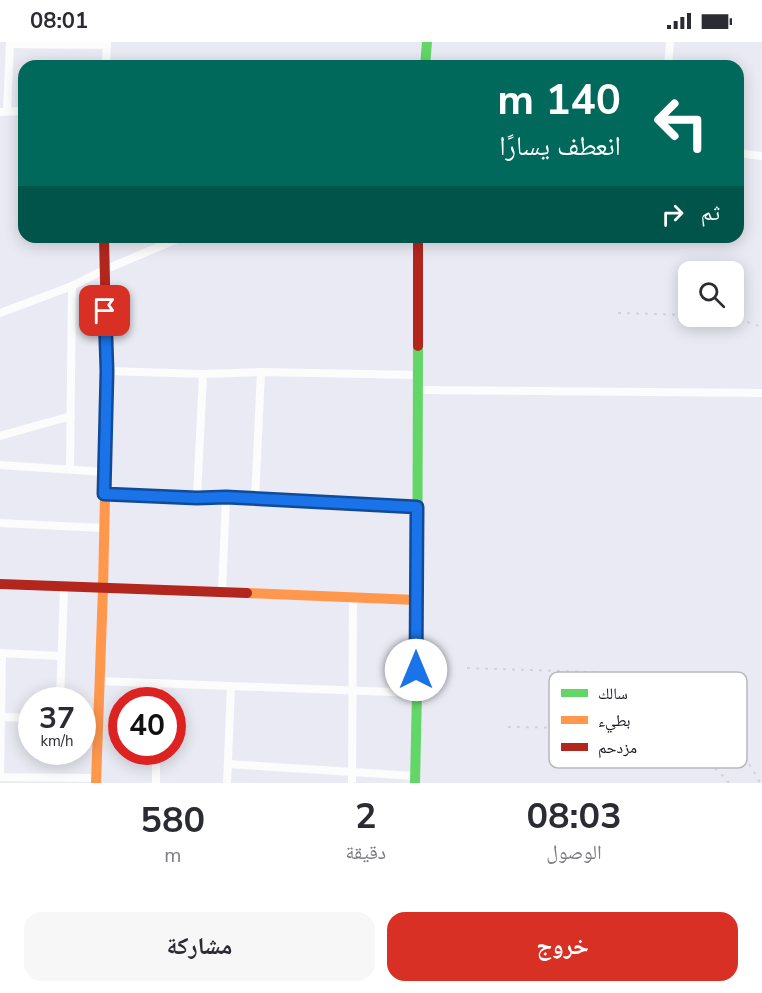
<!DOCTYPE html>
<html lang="ar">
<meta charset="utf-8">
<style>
body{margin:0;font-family:"Nunito Sans","Noto Naskh Arabic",sans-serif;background:#f7f7f7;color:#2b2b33;direction:rtl;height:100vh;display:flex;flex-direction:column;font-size:22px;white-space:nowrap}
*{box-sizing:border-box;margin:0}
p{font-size:20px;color:#7c7c81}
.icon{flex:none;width:33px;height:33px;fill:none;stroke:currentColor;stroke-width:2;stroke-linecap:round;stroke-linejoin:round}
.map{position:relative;height:741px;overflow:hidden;direction:ltr}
.panel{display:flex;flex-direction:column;background:#fff;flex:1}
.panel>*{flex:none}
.hud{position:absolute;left:18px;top:18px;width:726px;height:183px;border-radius:18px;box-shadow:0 3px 15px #0003;direction:rtl;background:#00695c;color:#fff;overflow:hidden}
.fabs{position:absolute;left:678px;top:219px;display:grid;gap:12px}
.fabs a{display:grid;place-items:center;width:66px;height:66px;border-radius:12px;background:#fff;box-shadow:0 3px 15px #0003;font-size:30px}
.speed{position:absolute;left:18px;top:645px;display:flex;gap:12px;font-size:30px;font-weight:700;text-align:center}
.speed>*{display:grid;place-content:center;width:78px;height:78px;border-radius:50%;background:#fff;box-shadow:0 3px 15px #0003;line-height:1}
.speed small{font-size:15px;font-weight:400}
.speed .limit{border:9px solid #d22;background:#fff;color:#111}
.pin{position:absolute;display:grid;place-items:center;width:51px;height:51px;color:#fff;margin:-26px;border-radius:12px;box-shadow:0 3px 9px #0006}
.me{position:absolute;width:66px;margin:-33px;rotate:0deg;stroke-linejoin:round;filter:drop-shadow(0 0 4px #0008)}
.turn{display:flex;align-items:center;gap:21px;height:126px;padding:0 24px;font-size:27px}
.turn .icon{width:78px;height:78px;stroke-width:2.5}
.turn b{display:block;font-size:42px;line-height:51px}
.then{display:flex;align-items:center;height:57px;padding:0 24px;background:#0003;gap:12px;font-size:22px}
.eta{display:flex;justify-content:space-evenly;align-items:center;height:102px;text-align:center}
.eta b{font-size:36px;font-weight:700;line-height:42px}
.primary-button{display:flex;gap:12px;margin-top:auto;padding:12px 24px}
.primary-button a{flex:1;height:69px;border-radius:18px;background:#d93025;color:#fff;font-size:24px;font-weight:700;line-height:69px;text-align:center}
.primary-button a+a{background:#f7f7f7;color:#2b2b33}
.status{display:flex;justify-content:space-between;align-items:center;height:42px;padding:0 30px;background:#fff;direction:ltr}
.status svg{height:16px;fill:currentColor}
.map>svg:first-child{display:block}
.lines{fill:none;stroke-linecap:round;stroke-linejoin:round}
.street{stroke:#fcfcfd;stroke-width:8}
.fast{stroke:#63d668;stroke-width:10}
.slow{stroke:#ff974d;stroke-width:10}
.jam{stroke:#b3261e;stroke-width:10}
.rail{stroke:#d2d3d6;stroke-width:2;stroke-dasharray:3 6;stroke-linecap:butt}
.route-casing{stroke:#114b97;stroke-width:15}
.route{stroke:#1a73e8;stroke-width:10}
.key{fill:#fff;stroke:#b8b8bc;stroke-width:1.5}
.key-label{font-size:16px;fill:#131421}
</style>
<div class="status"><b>08:01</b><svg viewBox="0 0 49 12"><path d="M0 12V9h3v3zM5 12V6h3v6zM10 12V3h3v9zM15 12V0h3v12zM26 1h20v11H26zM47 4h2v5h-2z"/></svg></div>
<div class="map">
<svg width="762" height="741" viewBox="0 0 762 741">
<rect width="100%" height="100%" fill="#eaeaf4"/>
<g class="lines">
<g class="street">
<polyline points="10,2 106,3"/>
<polyline points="106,24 107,0"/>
<polyline points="668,24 670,0"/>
<polyline points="7,69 10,0"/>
<polyline points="0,70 24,69"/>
<polyline points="738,111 762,114"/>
<polyline points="0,271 72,244 104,228 182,195"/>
<polyline points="107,329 203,332 261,330 417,333"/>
<polyline points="418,348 762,351"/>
<polyline points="0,394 71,374"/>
<polyline points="0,423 105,430"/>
<polyline points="70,427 72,244"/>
<polyline points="104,451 197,456 226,455 417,465"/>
<polyline points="197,456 203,332"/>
<polyline points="255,457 261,330"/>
<polyline points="0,481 103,486"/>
<polyline points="222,550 226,455"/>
<polyline points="0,611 61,614"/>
<polyline points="2,611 0,735 96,736"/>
<polyline points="100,639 417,651"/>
<polyline points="60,658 64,545"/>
<polyline points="157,658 157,641"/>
<polyline points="1,675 32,676"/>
<polyline points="82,676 98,676"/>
<polyline points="228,722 415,734"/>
<polyline points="156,741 156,710"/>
<polyline points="227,741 231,645"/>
<polyline points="352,741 353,556"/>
</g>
<g class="fast">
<polyline points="425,24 427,0"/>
<polyline points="415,741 417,651 418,304"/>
</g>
<g class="slow">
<polyline points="247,551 416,558"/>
<polyline points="96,741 103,546 105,454"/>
</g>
<g class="jam">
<polyline points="104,195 107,329 105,454"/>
<polyline points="418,304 418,195"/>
<polyline points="0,542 247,551"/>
</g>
<g class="rail">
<polyline points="618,271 688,273"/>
<polyline points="721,274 735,276 762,285"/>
<path d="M467 626C499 627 530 628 562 629 587 630 611 630 635 635 688 647 736 694 760 741"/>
<path d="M508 685C532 685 557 686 582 686 594 686 607 685 619 687 660 691 703 709 729 741"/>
</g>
</g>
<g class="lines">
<defs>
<polyline id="route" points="105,269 107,329 104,452 197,456 226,455 417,465 416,628"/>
</defs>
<use href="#route" class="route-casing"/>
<use href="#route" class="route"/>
</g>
<rect x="549" y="630" width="198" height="96" rx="9" class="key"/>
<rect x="561" y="647" width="27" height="8" fill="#63d668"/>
<rect x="561" y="674" width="27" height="8" fill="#ff974d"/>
<rect x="561" y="701" width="27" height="8" fill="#b3261e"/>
<g class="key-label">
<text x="598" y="657">سالك</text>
<text x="598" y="684">بطيء</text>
<text x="598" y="711">مزدحم</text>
</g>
</svg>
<div class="fabs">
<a><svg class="icon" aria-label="search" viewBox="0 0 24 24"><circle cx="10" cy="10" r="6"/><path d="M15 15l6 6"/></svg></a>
</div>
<div class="speed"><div>37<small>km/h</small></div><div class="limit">40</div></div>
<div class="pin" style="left:105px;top:269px;background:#d93025"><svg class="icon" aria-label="arrive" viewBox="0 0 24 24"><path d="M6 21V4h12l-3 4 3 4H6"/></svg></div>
<svg class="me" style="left:416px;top:628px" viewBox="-20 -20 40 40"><circle r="19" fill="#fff"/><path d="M0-13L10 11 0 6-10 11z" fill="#1a73e8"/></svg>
<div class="hud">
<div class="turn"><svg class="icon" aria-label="left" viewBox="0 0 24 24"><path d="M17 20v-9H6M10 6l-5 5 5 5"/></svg><div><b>140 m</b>انعطف يسارًا</div></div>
<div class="then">ثم<svg class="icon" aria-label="right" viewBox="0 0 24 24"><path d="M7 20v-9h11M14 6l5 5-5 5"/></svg></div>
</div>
</div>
<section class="panel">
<div class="eta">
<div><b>08:03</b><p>الوصول</p></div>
<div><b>2</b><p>دقيقة</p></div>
<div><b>580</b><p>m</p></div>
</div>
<div class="primary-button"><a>خروج</a><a>مشاركة</a></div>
</section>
